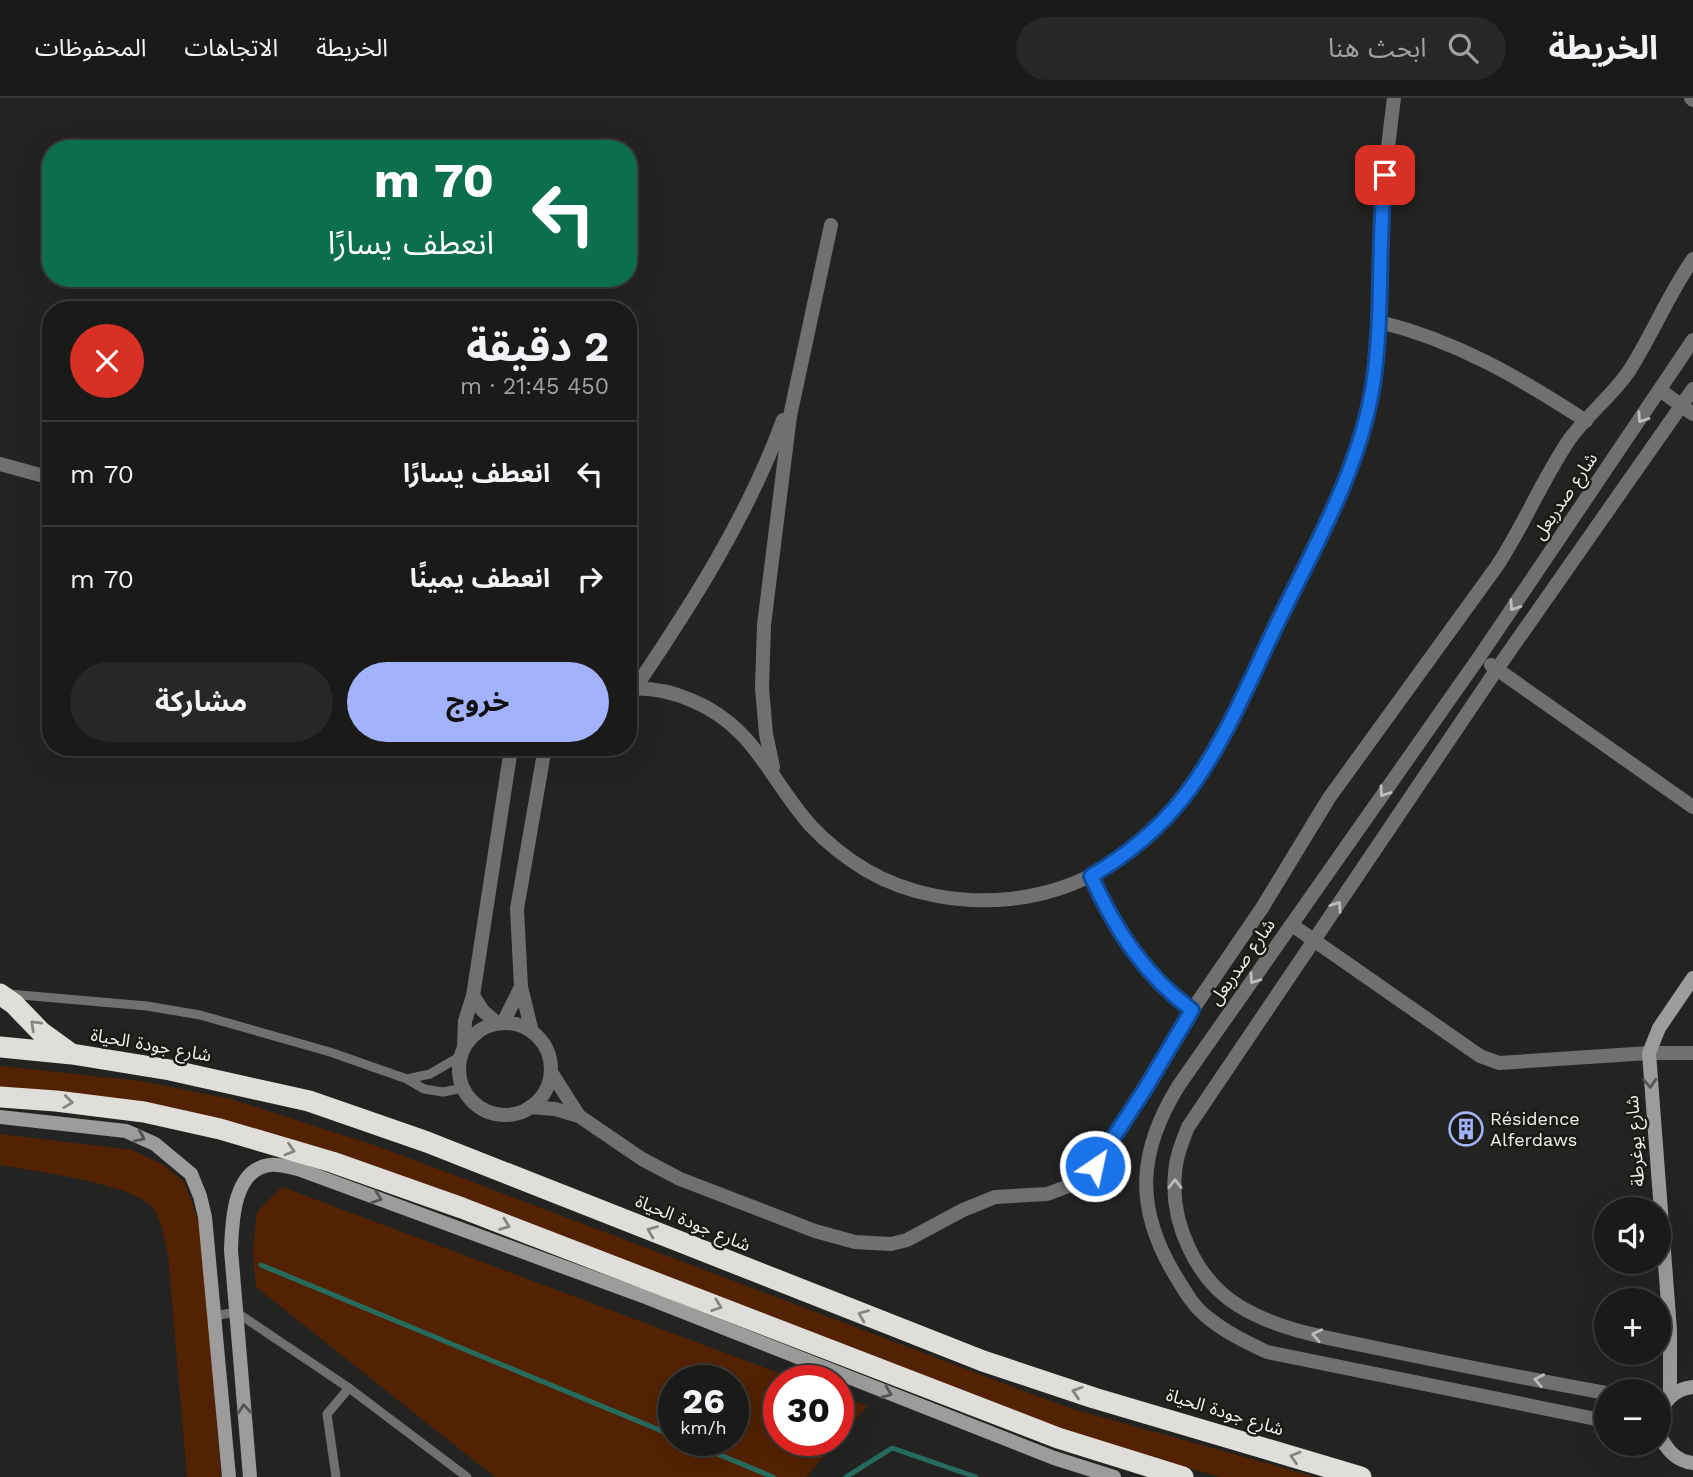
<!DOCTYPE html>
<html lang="ar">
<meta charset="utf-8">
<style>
body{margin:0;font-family:"Work Sans","Noto Sans Arabic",sans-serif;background:#272826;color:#f1f3f6;direction:rtl;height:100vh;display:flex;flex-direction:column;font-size:26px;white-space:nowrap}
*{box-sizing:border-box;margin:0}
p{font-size:23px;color:#9fa1a2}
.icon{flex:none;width:38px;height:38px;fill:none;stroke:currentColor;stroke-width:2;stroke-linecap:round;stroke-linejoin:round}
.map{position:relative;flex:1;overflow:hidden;direction:ltr}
.sheet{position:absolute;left:42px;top:203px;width:595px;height:455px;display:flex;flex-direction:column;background:#1a1b19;border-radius:28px;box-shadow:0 7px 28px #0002,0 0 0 2px #383938;direction:rtl}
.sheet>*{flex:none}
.hud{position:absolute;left:42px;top:42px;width:595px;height:147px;border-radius:28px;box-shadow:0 7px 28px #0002,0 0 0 2px #383938;direction:rtl;background:#0b6e4f;color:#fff;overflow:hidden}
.buttons{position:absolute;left:1594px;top:1099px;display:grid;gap:14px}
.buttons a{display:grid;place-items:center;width:77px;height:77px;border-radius:50%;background:#1a1b19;box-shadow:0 7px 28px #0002,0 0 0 2px #383938;font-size:35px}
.speed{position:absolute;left:658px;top:1267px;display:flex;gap:14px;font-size:35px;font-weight:700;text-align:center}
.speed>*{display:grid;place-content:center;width:91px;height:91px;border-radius:50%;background:#1a1b19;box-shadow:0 7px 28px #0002,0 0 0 2px #383938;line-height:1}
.speed small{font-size:18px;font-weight:400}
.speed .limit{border:10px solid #d22;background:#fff;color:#111}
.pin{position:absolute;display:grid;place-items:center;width:60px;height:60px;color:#fff;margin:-30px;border-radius:14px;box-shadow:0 4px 10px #0006}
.me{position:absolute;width:77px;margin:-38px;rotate:34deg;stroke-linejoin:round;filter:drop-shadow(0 0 5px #0008)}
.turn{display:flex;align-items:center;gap:24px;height:147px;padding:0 28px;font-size:32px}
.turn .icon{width:91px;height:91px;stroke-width:2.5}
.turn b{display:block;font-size:49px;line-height:60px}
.round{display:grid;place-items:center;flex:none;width:74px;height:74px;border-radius:37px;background:#272826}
.headline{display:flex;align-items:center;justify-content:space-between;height:119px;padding:0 28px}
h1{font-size:42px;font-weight:700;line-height:52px}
.primary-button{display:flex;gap:14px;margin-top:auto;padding:14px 28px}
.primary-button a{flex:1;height:80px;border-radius:42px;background:#a2b2fd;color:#111;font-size:28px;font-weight:700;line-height:80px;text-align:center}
.primary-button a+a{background:#272826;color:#f1f3f6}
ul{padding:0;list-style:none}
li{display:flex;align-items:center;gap:21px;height:105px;padding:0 28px;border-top:2px solid #383938}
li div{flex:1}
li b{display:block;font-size:26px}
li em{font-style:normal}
header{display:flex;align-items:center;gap:42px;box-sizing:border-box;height:98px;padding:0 35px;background:#1a1b19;border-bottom:2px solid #383938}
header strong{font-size:33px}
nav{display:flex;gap:38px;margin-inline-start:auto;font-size:24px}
.search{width:490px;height:63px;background:#272826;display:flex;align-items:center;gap:18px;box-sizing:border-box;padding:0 24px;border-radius:38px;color:#9fa1a2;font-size:26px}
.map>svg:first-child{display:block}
.green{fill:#522203;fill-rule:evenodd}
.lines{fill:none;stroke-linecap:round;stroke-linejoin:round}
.stream{stroke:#266c5e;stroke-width:5}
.lane{stroke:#71706f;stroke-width:9}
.street{stroke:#71706f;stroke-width:14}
.secondary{stroke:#9e9c9a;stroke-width:14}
.highway{stroke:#e0deda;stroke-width:21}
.oneway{stroke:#bdbdbb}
.oneway2{stroke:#878682}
.oneway3{stroke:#555452}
.route-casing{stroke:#114b97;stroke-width:18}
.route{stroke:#1a73e8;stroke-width:12}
.labels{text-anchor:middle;stroke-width:5;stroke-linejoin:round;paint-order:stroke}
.street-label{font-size:18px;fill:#f0f0ee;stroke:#1a1a17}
.poi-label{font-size:18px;fill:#f0f0ee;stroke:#1a1a17;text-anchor:start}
</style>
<header>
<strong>الخريطة</strong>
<div class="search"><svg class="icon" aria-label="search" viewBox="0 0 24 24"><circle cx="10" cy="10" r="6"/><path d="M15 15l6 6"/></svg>ابحث هنا</div>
<nav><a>الخريطة</a><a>الاتجاهات</a><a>المحفوظات</a></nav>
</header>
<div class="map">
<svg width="1693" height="1379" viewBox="0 0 1693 1379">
<rect width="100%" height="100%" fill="#232421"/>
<g class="green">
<polygon points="0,968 141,983 231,1001 377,1048 1069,1310 1316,1379 1220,1379 1063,1334 229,1027 0,994"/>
<path d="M0 1036 132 1052 164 1067 184 1084 199 1124 202 1147 221 1379H187L168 1157C164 1142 162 1119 150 1107 128 1085 33 1073 0 1067Z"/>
<path d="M282 1089 800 1283H779V1342H838L806 1379H495L256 1189 253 1153 257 1114ZM674 1283H733V1342H674Z"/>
<polygon points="838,1297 867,1308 838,1342"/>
</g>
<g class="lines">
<g class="stream">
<polyline points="261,1167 674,1338"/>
<polyline points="684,1342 773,1379"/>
<polyline points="846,1379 892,1350 976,1379"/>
</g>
<g class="lane">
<polyline points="9,896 147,908 200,917 330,954 407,981 424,991 443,994 463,990"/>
<polyline points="407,981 430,976 461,958"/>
<polyline points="214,1218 236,1214 349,1290 467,1379"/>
<polyline points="336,1379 327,1316 349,1290"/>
</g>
<g class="street">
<polyline points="1691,0 1693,2"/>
<path d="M1380 224C1457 243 1520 280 1586 323"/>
<polyline points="1660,292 1693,316"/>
<polyline points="0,366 51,380"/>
<polyline points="1491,567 1693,709"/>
<path d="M635 590C692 506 748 418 783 322"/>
<path d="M628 591C649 589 672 594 691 602 756 629 768 680 811 728 827 745 846 760 866 772 908 797 962 806 1010 801 1168 784 1223 637 1283 513 1317 443 1355 374 1371 297 1382 245 1379 193 1380 141 1382 94 1388 47 1394 0"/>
<polyline points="773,669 766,636 762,590 764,527 790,318 831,127"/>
<path d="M1091 778C1115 831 1144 877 1192 912"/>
<polyline points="1292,827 1480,958 1499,965 1649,955 1693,955"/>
<polyline points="473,898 483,913 497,925"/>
<polyline points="503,925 520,891"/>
<circle cx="505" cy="971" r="46"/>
<polyline points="532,934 521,889 517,811 545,649"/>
<polyline points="464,948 465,923 473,898 510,657 500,649"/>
<path d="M551 974 579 1018 642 1061 680 1081 815 1133 855 1144 891 1146 907 1142 963 1112 995 1099 1047 1096 1074 1086 1095 1068 1110 1047 1184 924 1262 810 1329 700 1497 468C1524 427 1542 382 1569 342 1587 317 1612 298 1629 273 1652 237 1668 197 1693 161"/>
<polyline points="530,1009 555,1011 579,1018"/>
<path d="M1606 1295C1529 1281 1453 1266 1376 1250 1329 1240 1280 1233 1239 1208 1196 1182 1170 1124 1175 1075 1176 1059 1182 1044 1188 1029L1497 571 1693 291"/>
<path d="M1606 1323 1267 1254C1246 1244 1225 1234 1207 1219 1193 1208 1184 1192 1175 1177 1134 1109 1138 1053 1179 987L1480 558 1693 242"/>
</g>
<g class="secondary">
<polyline points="0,1019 126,1033 155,1046 191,1076 200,1098 205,1119 229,1379"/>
<polyline points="1670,1299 1670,1232 1649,955 1659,930 1693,880"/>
<path d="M1659 1319C1664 1302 1675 1291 1693 1289"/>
<path d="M1659 1337C1667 1351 1675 1363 1693 1365"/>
<path d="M250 1379 231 1152C232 1125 233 1071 270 1067 279 1066 289 1069 298 1071L648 1200 1054 1360 1114 1379"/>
</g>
<g class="highway">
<polyline points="0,896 14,906 41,934 70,955"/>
<polyline points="0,949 72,956 170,972 309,1003 427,1044 983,1263 1094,1300 1361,1379"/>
<polyline points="0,999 56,1003 144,1014 220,1031 332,1064 462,1110 1058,1340 1183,1379"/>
</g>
</g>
<defs><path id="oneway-chevron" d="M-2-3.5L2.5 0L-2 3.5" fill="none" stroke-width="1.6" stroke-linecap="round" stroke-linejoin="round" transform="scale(1.75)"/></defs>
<g class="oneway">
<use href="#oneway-chevron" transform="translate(1642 320) rotate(124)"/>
<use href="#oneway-chevron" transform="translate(1514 508) rotate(124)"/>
<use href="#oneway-chevron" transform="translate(1384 694) rotate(125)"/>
<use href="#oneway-chevron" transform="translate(1337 808) rotate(-56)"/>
<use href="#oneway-chevron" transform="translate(1254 881) rotate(125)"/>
<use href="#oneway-chevron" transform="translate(1175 1086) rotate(-90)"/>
<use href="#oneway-chevron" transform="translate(1317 1237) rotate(-168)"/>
<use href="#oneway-chevron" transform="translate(1539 1282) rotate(-169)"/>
</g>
<g class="oneway2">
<use href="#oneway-chevron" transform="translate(35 927) rotate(-136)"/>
<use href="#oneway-chevron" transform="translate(68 1004) rotate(7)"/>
<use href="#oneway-chevron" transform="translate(290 1052) rotate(17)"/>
<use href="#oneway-chevron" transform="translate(505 1127) rotate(21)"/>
<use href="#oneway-chevron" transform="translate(652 1133) rotate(-158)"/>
<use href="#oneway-chevron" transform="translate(717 1208) rotate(20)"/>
<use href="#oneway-chevron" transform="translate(863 1217) rotate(-158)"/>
<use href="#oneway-chevron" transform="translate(1077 1294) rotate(-162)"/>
<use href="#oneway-chevron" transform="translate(1295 1359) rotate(-163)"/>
</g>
<g class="oneway3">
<use href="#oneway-chevron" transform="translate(1650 985) rotate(87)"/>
<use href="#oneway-chevron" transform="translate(140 1039) rotate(24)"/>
<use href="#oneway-chevron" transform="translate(377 1100) rotate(20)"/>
<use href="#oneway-chevron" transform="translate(887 1295) rotate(21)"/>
<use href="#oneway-chevron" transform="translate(244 1311) rotate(-95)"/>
</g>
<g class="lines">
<defs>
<path id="route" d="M1095 1068 1145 991 1192 912C1144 877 1115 831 1091 778 1127 757 1157 733 1183 700 1223 649 1248 586 1276 528 1312 453 1357 377 1372 293 1384 222 1377 149 1385 77"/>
</defs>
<use href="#route" class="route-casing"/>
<use href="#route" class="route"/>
</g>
<defs>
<symbol id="building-ring" viewBox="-11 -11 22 22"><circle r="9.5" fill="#1a1a17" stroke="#a2b2fd" stroke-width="1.5"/><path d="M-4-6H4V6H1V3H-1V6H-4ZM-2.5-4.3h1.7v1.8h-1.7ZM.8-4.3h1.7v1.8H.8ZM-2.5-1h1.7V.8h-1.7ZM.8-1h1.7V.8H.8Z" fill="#a2b2fd"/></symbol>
</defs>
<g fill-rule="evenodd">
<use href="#building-ring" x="1447" y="1012" width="38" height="38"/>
</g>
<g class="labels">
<g class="street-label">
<text transform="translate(1565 398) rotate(-56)" y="6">شارع صدربعل</text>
<text transform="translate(1242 864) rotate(-55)" y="6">شارع صدربعل</text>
<text transform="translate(151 947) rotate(10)" y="6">شارع جودة الحياة</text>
<text transform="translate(1635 1043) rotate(-94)" y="6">شارع يوغرطة</text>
<text transform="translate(693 1125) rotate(22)" y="6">شارع جودة الحياة</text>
<text transform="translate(1225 1314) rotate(17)" y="6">شارع جودة الحياة</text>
</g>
<g class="poi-label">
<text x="1490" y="1027">Résidence<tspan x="1490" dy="21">Alferdaws</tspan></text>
</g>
</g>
</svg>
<div class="buttons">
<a><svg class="icon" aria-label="sound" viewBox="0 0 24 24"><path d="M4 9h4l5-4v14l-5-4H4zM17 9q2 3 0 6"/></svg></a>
<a>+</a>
<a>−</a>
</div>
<div class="speed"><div>26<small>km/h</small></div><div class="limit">30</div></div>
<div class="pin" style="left:1385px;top:77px;background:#d93025"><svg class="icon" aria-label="arrive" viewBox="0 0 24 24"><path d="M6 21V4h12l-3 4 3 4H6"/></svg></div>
<svg class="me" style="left:1095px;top:1068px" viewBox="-20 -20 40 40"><circle r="17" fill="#1a73e8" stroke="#fff" stroke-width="3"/><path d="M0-11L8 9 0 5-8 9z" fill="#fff"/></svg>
<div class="hud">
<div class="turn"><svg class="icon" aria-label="left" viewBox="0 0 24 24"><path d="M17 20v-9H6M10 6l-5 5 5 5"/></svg><div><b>70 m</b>انعطف يسارًا</div></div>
</div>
<section class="sheet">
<div class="headline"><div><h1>2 دقيقة</h1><p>450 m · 21:45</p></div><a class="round" style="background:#d93025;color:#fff"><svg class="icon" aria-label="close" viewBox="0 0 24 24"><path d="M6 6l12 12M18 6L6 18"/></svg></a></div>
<ul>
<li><svg class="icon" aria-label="left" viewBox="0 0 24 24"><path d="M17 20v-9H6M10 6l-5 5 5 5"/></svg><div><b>انعطف يسارًا</b></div><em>70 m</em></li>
<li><svg class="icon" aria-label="right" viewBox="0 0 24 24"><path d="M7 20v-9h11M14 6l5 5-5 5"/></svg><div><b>انعطف يمينًا</b></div><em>70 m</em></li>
</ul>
<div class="primary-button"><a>خروج</a><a>مشاركة</a></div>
</section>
</div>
